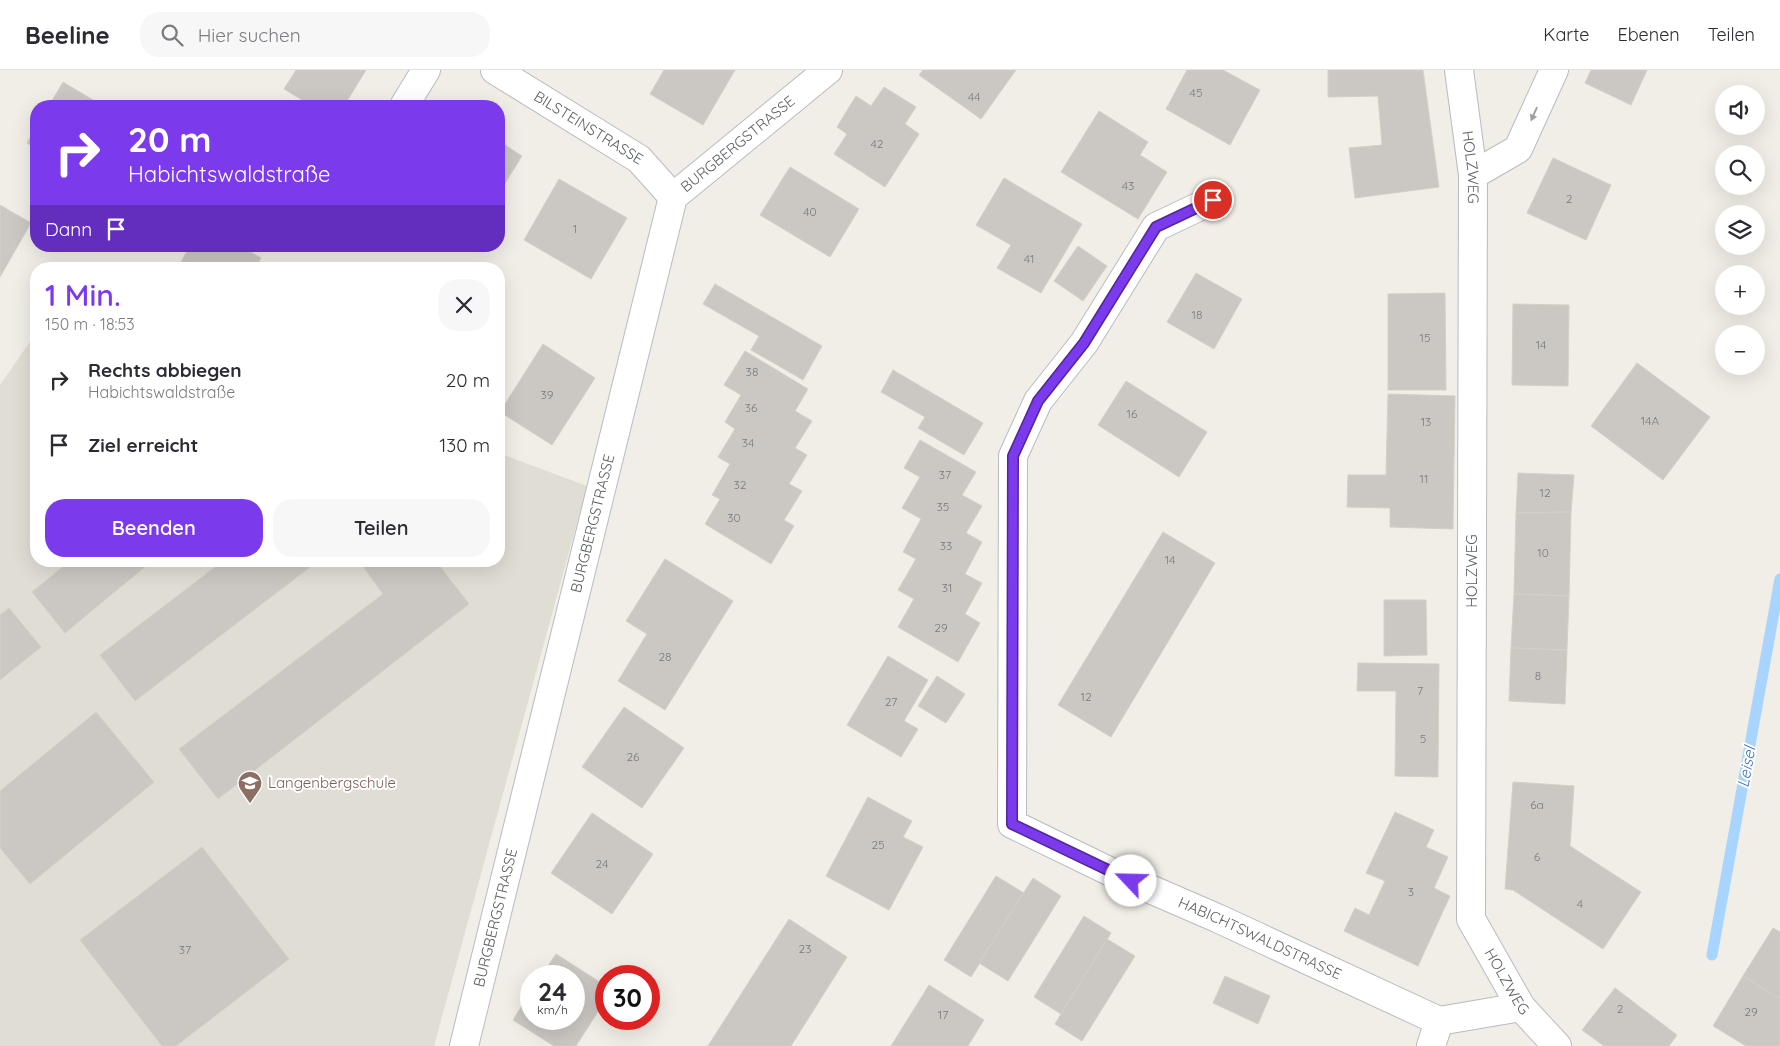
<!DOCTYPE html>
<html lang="de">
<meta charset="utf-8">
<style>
body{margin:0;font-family:Quicksand,sans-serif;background:#f7f7f7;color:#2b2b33;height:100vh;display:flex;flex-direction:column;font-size:19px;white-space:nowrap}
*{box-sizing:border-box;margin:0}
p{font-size:16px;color:#7c7c81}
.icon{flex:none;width:28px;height:28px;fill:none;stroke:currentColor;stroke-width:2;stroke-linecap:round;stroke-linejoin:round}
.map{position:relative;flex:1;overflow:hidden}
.sheet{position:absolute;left:30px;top:192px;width:475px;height:305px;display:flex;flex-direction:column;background:#fff;border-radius:20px;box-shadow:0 5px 20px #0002}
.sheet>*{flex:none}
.guide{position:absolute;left:30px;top:30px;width:475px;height:152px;border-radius:20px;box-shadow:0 5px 20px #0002;background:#7c3aed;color:#fff;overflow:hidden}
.fabs{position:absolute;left:1715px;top:15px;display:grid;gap:10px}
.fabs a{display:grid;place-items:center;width:50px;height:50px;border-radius:50%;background:#fff;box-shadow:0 5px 20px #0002;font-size:25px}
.speed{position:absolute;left:520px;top:895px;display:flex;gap:10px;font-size:25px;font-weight:700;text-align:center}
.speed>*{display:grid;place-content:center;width:65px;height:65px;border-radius:50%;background:#fff;box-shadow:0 5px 20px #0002;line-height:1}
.speed small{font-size:12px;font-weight:400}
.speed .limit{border:8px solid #d22;background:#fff;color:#111}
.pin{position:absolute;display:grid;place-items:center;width:42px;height:42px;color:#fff;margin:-21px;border:2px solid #fff;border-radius:50%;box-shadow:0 1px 5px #0007}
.me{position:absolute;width:55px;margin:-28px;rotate:294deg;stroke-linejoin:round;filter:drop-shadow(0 0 4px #0008)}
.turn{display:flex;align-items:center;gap:18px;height:105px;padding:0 15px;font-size:22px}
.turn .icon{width:65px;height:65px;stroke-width:2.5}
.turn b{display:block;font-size:35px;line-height:42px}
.then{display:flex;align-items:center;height:48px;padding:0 15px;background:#0003;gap:10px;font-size:19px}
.round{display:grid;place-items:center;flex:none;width:52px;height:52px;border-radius:20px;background:#f7f7f7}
.head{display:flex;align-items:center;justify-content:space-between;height:85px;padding:0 15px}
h1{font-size:30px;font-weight:600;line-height:38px;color:#7c3aed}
.button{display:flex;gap:10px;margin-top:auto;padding:10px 15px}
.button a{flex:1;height:58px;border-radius:20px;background:#7c3aed;color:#fff;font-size:20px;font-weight:600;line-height:58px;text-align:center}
.button a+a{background:#f7f7f7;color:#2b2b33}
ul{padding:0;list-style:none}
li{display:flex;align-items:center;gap:15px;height:65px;padding:0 15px}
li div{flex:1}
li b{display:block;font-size:19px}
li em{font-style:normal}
header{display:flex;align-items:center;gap:30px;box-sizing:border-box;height:70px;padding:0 25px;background:#fff;border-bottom:1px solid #e1e1e2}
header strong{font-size:24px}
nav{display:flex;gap:28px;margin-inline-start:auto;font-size:18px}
.search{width:350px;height:45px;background:#f7f7f7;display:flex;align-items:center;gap:12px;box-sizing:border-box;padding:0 18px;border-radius:20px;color:#7c7c81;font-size:19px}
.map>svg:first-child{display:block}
.education{fill:#e0ddd4}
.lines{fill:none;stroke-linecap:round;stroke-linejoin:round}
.stream{stroke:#a7d5ff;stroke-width:11}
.building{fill:#cbc8c3;stroke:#d5d0c4}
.minor-casing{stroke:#b8bbc0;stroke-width:30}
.minor{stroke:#fff;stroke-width:28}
.oneway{fill:#9ea0a3}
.route-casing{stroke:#51269a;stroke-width:12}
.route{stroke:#7c3aed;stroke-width:9}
.labels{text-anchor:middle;stroke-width:4;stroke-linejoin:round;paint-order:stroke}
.number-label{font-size:12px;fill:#787b7d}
.street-label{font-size:15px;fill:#5d6166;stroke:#fff}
.education-label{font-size:15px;fill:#785e54;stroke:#fff;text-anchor:start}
.water-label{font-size:16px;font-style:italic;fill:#4074b5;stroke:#fff}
</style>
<header>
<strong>Beeline</strong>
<div class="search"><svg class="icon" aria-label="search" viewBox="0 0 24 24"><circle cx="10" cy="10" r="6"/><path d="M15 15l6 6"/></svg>Hier suchen</div>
<nav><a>Karte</a><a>Ebenen</a><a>Teilen</a></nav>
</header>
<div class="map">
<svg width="1780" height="976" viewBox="0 0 1780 976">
<rect width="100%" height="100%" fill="#f0eee6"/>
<polygon class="education" points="36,263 36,491 499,491 499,383 587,416 434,976 0,976 0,315"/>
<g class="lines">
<polyline class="stream" points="1712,885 1780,509"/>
</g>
<g class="building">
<polygon points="296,0 366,0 344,36 312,36 284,19"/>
<polygon points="664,0 735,0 703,55 650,24"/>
<polygon points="923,0 1016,0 981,49 919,5"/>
<polygon points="1187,0 1223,0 1260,20 1230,75 1166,39"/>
<polygon points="1328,0 1423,0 1439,117 1355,128 1349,78 1382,75 1378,26 1328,27"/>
<polygon points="1591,0 1647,0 1631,35 1585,13"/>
<polygon points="63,12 103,36 49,36"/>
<polygon points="884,17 916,37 905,54 919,64 885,117 834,84 847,64 837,57 856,26 871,36"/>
<polygon points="1099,41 1148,72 1140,85 1167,102 1138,149 1061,102"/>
<polygon points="36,57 36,78 27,73"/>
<polygon points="499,71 522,86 499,123"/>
<polygon points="1553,88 1611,115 1586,170 1527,143"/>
<polygon points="790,97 859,139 830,187 760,145"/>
<polygon points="1004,108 1082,154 1041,223 997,198 1011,175 976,155"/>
<polygon points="559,109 627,148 591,209 524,170"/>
<polygon points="0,135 31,153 0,207"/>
<polygon points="190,176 240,176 261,188 255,199 177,199"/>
<polygon points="1078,176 1107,196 1083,231 1054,211"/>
<polygon points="1196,203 1242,229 1214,279 1167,252"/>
<polygon points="715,214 822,276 803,310 751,280 759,266 703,234"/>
<polygon points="1445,223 1446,320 1388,320 1388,224"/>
<polygon points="1513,234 1569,235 1568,316 1512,315"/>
<polygon points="543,274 595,308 552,375 500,342"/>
<polygon points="745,281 808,319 795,341 812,351 795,378 807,385 789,414 802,421 784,450 794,456 771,494 705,454 720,429 712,425 730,394 718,387 735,359 725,352 741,325 724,315"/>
<polygon points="1637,293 1710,347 1663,410 1591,356"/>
<polygon points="893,300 983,353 964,385 918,358 925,347 881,322"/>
<polygon points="1126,311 1207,362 1179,407 1098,355"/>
<polygon points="1388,324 1455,326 1453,459 1390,457 1390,438 1347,437 1348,405 1386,405"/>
<polygon points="920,370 976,402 962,425 982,436 966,463 982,472 965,504 982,513 965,544 980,553 958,592 898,557 914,529 898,520 916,489 903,482 921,449 902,438 920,407 904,398"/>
<polygon points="1518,403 1574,405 1571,442 1516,443"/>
<polygon points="1571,442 1569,526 1514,524 1516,443"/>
<polygon points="1163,462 1215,493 1111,667 1058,635"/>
<polygon points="665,489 733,531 665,640 618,611 647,564 626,551"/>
<polygon points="70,491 152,491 65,563 32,522"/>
<polygon points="223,491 318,491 135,631 100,585"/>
<polygon points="359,491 436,491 469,534 218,729 179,679 383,524"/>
<polygon points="1514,524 1569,526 1567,580 1511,578"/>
<polygon points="1384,530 1426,530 1427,585 1384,586"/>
<polygon points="9,538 41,577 0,610 0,545"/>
<polygon points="1511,578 1567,580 1565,634 1509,631"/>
<polygon points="888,586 928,610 904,651 918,659 901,687 847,655"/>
<polygon points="1358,593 1439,594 1438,707 1395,706 1396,621 1357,621"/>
<polygon points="937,606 965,624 946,653 918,636"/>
<polygon points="624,637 684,678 642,738 582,697"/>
<polygon points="96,642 154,712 30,814 0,778 0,721"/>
<polygon points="1513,712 1574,716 1570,776 1641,822 1603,879 1513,820 1505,819"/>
<polygon points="868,727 912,751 903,767 923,777 889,840 826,806"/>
<polygon points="1395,742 1434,760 1426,777 1448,787 1434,818 1450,826 1418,896 1344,861 1355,838 1369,845 1385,811 1366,803"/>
<polygon points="592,743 653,784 612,844 551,803"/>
<polygon points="202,777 289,889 176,976 162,976 80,870"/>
<polygon points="996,806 1024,823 971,907 944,890"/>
<polygon points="1033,808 1061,826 1008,911 979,893"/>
<polygon points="1084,846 1111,863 1061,944 1034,927"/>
<polygon points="789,849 847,887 791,976 708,976"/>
<polygon points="1773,858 1780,862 1780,929 1743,906"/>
<polygon points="1107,869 1135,886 1082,971 1055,954"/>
<polygon points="556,884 606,916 606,929 576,976 554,976 513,950 531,921 531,949 574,949 574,906 541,906"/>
<polygon points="1225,906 1270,926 1258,954 1213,933"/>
<polygon points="1743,906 1780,929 1780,976 1746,976 1713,956"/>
<polygon points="929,915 984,950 968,976 891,976"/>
<polygon points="1615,918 1677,965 1669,976 1604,976 1582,960"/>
</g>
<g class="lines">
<defs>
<g id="minor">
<path id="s1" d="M495 0 639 89 673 127"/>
<path id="s2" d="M1459 0 1473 105 1471 849 1521 937 1557 976"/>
<polyline points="404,36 426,0"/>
<polyline points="1473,105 1518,79 1554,0"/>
<path id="s3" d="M1213 130 1156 157 1084 273 1038 331 1013 386 1012 754 1113 803 1217 848 1439 951 1431 976"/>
<polyline points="1439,951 1521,937"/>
<path id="s4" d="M464 976 673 127 828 0"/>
</g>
</defs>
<use href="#minor" class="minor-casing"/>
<use href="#minor" class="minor"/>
</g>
<defs><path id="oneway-solid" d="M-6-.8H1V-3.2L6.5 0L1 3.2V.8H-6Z" transform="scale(1.25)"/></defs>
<use class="oneway" href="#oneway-solid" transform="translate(1534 44) rotate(114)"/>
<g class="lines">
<defs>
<polyline id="route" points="1131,811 1012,754 1013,386 1038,331 1084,273 1156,157 1213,130"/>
</defs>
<use href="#route" class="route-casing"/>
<use href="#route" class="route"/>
</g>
<defs>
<symbol id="school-pin" viewBox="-11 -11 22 30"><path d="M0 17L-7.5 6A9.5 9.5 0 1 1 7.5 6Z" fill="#8d6e63" stroke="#fff"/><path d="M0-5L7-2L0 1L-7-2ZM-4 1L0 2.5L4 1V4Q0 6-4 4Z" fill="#fff"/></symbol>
</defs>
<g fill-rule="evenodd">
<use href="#school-pin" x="236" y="699" width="28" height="38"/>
</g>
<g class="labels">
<g class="number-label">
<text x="1196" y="27">45</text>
<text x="974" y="31">44</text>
<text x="877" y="78">42</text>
<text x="1128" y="120">43</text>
<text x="1569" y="133">2</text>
<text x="810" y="146">40</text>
<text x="575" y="163">1</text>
<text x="1029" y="193">41</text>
<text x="1197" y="249">18</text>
<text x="1425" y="272">15</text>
<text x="1541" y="279">14</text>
<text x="752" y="306">38</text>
<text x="547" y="329">39</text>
<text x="751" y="342">36</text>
<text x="1132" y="348">16</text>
<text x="1650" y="355">14A</text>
<text x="1426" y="356">13</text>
<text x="748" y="377">34</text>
<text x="945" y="409">37</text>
<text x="1424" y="413">11</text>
<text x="740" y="419">32</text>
<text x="1545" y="427">12</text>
<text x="943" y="441">35</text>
<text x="734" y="452">30</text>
<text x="946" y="480">33</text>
<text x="1543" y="487">10</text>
<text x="1170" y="494">14</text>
<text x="947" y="522">31</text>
<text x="941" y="562">29</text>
<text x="665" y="591">28</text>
<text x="1538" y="610">8</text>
<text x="1420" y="625">7</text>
<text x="1086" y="631">12</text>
<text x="891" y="636">27</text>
<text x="1423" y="673">5</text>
<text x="633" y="691">26</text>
<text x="1537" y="739">6a</text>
<text x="878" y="779">25</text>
<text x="1537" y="791">6</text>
<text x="602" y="798">24</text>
<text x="1411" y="826">3</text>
<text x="1580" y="838">4</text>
<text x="805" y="883">23</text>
<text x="185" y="884">37</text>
<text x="1620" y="943">2</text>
<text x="1751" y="946">29</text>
<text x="943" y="949">17</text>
</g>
<g class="street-label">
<text dy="5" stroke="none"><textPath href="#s1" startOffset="110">BILSTEINSTRASSE</textPath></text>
<text dy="5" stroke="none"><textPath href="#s4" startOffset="958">BURGBERGSTRASSE</textPath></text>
<text dy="5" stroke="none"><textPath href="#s2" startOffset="98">HOLZWEG</textPath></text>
<text dy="5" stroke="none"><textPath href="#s4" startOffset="538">BURGBERGSTRASSE</textPath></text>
<text transform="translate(1472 501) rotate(-90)" y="5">HOLZWEG</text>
<text dy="5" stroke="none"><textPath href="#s4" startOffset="132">BURGBERGSTRASSE</textPath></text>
<text dy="5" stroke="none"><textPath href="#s3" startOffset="975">HABICHTSWALDSTRASSE</textPath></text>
<text dy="5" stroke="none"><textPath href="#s2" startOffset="922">HOLZWEG</textPath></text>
</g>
<g class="education-label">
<text x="268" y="718">Langenbergschule</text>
</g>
<g class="water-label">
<text transform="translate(1746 697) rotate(-80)" y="6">Leisel</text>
</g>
</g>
</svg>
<div class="fabs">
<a><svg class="icon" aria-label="sound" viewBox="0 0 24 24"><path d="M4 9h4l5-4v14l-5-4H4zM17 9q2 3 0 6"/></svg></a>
<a><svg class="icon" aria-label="search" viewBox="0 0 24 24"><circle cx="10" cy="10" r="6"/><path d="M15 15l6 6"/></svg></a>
<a><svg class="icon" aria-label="layers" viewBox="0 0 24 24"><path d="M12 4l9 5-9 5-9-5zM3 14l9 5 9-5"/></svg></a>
<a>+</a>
<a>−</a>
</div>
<div class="speed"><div>24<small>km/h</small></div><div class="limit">30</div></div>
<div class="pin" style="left:1213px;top:130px;background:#d93025"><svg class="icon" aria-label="arrive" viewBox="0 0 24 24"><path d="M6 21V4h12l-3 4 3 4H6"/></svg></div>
<svg class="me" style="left:1131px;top:811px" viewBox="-20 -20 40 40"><circle r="19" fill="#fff"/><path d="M0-13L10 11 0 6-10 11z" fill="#7c3aed"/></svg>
<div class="guide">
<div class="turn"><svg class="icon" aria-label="right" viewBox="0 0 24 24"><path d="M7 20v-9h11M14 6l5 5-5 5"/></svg><div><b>20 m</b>Habichtswaldstraße</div></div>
<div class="then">Dann<svg class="icon" aria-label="arrive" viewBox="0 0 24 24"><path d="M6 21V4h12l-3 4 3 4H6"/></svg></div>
</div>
<section class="sheet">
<div class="head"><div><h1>1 Min.</h1><p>150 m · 18:53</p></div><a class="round"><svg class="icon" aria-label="close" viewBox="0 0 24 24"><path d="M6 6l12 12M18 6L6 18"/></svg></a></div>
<ul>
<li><svg class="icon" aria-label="right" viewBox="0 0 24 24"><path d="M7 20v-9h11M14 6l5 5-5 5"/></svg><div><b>Rechts abbiegen</b><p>Habichtswaldstraße</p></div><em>20 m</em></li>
<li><svg class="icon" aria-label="arrive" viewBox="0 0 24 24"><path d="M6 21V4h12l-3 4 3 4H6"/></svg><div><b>Ziel erreicht</b></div><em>130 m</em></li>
</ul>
<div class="button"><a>Beenden</a><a>Teilen</a></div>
</section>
</div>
